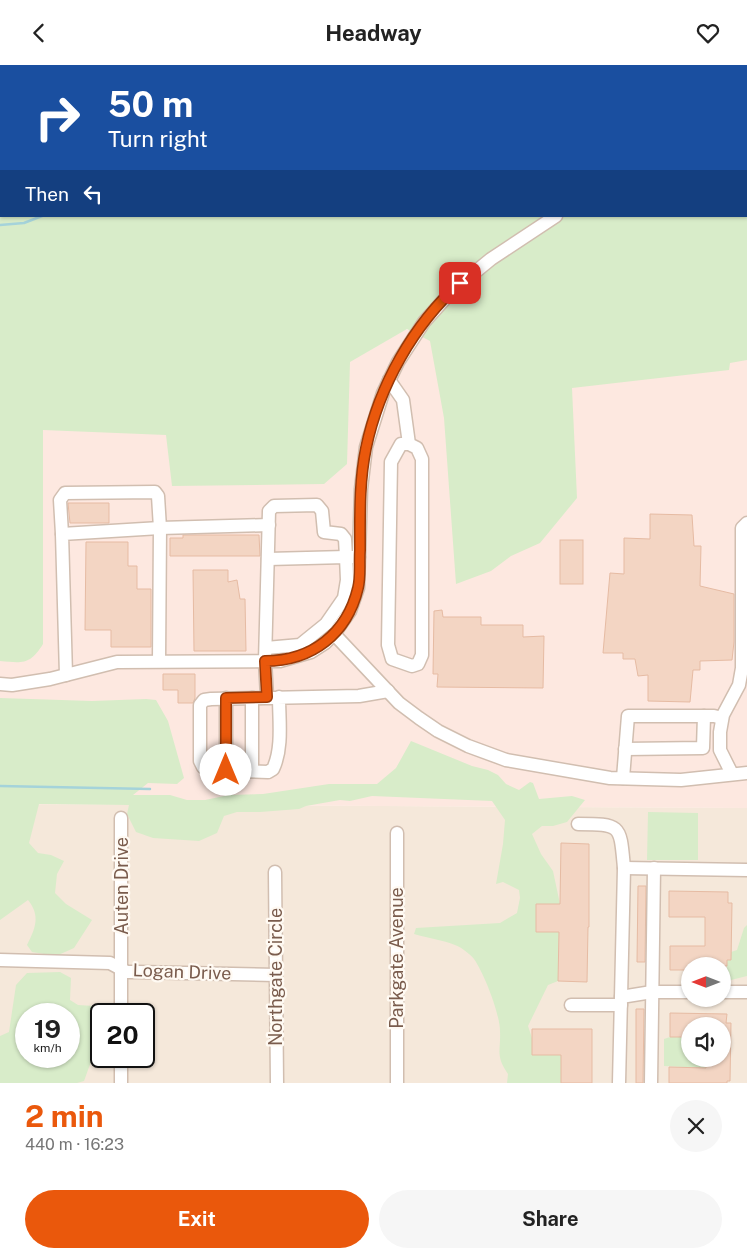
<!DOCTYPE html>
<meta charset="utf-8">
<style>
body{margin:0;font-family:"Public Sans",sans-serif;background:#f6f6f6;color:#222;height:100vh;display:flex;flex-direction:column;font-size:19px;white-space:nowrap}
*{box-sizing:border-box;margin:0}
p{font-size:16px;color:#767676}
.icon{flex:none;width:28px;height:28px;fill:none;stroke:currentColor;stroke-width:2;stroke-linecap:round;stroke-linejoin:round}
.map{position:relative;height:1018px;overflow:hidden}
.side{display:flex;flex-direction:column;background:#fff;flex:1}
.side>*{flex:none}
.guide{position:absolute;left:0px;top:0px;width:748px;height:152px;box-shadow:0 1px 4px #0004;background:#1a4fa0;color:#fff;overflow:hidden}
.needle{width:32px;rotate:270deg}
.buttons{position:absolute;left:681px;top:892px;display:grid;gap:10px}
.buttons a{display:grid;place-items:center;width:50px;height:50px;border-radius:50%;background:#fff;box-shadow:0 1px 4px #0004;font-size:25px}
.speed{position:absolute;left:15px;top:938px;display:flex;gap:10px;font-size:25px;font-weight:700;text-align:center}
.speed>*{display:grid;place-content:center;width:65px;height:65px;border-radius:50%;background:#fff;box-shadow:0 1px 4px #0004;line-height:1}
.speed small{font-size:12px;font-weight:400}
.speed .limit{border:2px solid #111;border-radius:8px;background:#fff;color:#111}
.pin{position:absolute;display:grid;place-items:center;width:42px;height:42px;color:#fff;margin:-21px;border-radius:10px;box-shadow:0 2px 8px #0006}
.me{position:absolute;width:55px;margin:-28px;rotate:0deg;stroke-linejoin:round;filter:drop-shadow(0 0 4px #0008)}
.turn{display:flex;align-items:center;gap:18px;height:105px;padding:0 25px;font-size:22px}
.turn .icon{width:65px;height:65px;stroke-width:2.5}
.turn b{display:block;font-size:35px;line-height:42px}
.then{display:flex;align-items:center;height:48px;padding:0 25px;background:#0003;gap:10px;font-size:19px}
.round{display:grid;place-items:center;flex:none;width:52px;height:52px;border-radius:26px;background:#f6f6f6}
.summary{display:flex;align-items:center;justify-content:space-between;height:85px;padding:0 25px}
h1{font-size:30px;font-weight:700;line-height:38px;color:#ea580c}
.action{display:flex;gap:10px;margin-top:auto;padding:10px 25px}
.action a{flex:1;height:58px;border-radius:30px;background:#ea580c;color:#fff;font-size:20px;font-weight:700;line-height:58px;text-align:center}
.action a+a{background:#f6f6f6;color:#222}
header{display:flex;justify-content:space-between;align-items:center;height:65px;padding:0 25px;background:#fff;font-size:22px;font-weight:700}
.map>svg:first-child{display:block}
.residential{fill:#f5e8da;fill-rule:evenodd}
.commercial{fill:#fde8e0}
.green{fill:#d8ecc9;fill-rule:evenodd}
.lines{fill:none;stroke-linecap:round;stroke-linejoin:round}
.stream{stroke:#a5d3da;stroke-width:2.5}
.building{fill:#f3d5c3;stroke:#e6bba3}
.minor-casing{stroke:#d1beb0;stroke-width:15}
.minor{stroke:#fff;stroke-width:12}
.route-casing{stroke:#983908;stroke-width:12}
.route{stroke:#ea580c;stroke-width:9}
.labels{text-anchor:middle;stroke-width:4.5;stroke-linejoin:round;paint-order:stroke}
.street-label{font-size:18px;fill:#7a5c4d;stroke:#fffaf3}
</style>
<header><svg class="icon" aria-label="back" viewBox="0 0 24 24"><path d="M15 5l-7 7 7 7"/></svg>Headway<svg class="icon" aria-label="heart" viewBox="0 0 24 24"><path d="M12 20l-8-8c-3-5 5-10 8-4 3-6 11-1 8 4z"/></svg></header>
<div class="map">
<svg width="747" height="1018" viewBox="0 0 747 1018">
<rect width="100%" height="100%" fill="#fdf6ec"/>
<path class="residential" d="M0 739 747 743V1018H0ZM690 901H722V934H690ZM26 949H69V991H26ZM101 949H144V991H101ZM690 961H722V994H690Z"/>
<polygon class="commercial" points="0,257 747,271 747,743 0,739"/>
<g class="green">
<polygon points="49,0 582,0 583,1 49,1"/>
<path d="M0 8 1 151H746L747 30V295L730 298 729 305 572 323 577 433 540 478 511 491 491 506 456 519 444 353 430 276 407 264 350 297 347 399 324 419 172 421 166 370 43 365V579C30 600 23 598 0 596Z"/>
<path d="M0 633 92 636 146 634 156 635 168 656 184 713 177 719 148 718 133 730H170L187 735H205L229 730 263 729 329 719H377L396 703 411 676 472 701 488 705 498 710 506 719 519 725 530 717 533 718 539 734 572 731 585 735 567 757 553 761H542L532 769 541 789 553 806 560 839H536V867H559L558 916 548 920 528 961 532 973V990H561V1018H507L508 1009C495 990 501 986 500 966 500 949 484 908 474 894 470 889 461 882 455 880 443 875 428 873 414 869L416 863 500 858 517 848 520 833 519 825 503 817 496 819 503 779 505 755 492 736 372 731 350 736 340 735 306 741 299 744 260 747H237L224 751 217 768 199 776 153 773 136 767 127 749 129 740 39 739 29 778 38 788 51 790 64 796 57 809 55 828 66 839 92 855 74 883 56 891 32 887 27 880C35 864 41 851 28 835L0 855Z"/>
<polygon points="648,747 698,748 698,795 647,795"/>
<polygon points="747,860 747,911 723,917 723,905 727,905 727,895 731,895 731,887 737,885 744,863"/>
<path d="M60 907 71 913 70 935 78 940 94 941 107 939 117 945V949H101V981L93 991 84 1016 77 1018H0V971L9 967 16 920 27 908ZM26 949H69V991H26Z"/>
<polygon points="670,972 690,972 690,994 706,994 706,1003 664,1001 664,974"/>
</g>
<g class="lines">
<g class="stream">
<polyline points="219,1 219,0"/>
<polyline points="0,160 24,158 42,151"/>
<polyline points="0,721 150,724"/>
</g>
</g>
<g class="building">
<polygon points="68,438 109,438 109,458 70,458"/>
<polygon points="650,449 692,450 694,481 701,481 700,521 734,529 734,577 732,595 700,596 700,605 693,605 690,637 648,636 648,610 638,611 635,594 623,594 623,588 603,588 610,508 624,509 624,473 650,474"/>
<polygon points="183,470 259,470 260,491 170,491 170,473 183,473"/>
<rect x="560" y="475" width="23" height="44"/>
<polygon points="86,477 128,477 128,501 137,501 137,524 151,524 151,582 111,582 111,565 85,565"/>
<polygon points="193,505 228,505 228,517 237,515 240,534 245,534 246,586 194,586"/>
<polygon points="442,545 443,552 481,552 481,560 523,560 523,572 544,571 543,623 437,622 438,609 433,609 434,546"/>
<polygon points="163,609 195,609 195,633 193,638 178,638 178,625 163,625"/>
<polygon points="561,778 589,779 589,862 588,862 587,917 558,916 559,867 536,867 536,839 560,839"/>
<polygon points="638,821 646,821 645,897 637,897"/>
<polygon points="669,826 728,827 728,838 732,838 731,895 727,895 727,901 690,901 690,905 670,905 670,881 705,881 705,852 669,852"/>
<polygon points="636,944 644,944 643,1018 636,1018"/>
<polygon points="670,948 727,949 726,958 731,958 730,1016 727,1016 727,1018 669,1018 669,1002 706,1003 706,994 722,994 722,961 690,961 690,972 670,972"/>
<polygon points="532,964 592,964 592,1018 561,1018 561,990 532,990"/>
</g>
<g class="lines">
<defs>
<g id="minor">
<polyline points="664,0 747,1"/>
<polyline points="746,82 747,81"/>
<polyline points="389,315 403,335 409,379 417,383 422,394 422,590 418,599 412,601 392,594 388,580 391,397 401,379 409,379"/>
<polyline points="62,469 60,435 65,428 155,427 158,431 160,463 159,596"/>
<polyline points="334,569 399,638 419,653 438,666 468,681 506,695 610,713 681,715 747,708"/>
<polyline points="266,583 300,580 326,559 344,533 347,515 346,492 268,494"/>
<polyline points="66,610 62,469 160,463 269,460"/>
<polyline points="0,619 12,620 50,614 117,597 280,596 311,587 325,578 334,569 350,546 358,523 361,424 366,382 383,328 398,297 424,257 452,226 491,194 556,151"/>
<polyline points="267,632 265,596 269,446 274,441 317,440 322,446 324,467 341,469 345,474 346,492 359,492"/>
<path d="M279 632C279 655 283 683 273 704L268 707 210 705 203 702 200 696V640L204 635 211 634 359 631 388 626"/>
<polyline points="625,684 703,683 704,651"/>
<polyline points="226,705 226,633"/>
<polyline points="252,706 252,633"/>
<polyline points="732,709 720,685 720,667 723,650 739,620 742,603 742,463 747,458"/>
<polyline points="623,713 628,651 714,651 722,653"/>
<path d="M578 759C622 759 620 760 624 803L619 1018"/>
<polyline points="397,768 397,1018"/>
<polyline points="624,803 747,805"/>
<polyline points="275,807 277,1018"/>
<polyline points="0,895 110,898 127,907 137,907 276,910"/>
<polyline points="722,927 747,927"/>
<polyline points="621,932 652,927 690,927"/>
<polyline points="571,940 621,940"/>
<polyline points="121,949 121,753"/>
<polyline points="121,1018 121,991"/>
<polyline points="651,1018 654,803"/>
</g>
</defs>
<use href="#minor" class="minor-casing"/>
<use href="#minor" class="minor"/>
</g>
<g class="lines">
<defs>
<path id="route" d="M226 705V633L267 632 265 596C312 596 347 569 358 523 361 511 359 497 360 485 360 451 359 417 366 383 379 321 413 260 460 218"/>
</defs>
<use href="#route" class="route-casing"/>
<use href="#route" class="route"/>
</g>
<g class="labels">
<g class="street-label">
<text transform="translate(122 821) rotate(-90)" y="6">Auten Drive</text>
<text transform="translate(397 893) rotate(-90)" y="6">Parkgate Avenue</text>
<text transform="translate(182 907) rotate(2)" y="6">Logan Drive</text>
<text transform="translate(276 912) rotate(-90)" y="6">Northgate Circle</text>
</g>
</g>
</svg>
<div class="buttons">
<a><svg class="needle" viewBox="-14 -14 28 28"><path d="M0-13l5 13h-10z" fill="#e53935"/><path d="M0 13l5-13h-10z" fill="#767676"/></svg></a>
<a><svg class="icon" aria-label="sound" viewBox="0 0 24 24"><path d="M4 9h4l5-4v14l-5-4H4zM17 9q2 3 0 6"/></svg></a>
</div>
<div class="speed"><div>19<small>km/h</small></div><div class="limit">20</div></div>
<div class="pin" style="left:460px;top:218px;background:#d93025"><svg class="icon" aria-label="arrive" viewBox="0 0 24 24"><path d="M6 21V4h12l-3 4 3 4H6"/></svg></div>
<svg class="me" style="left:226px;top:705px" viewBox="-20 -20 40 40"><circle r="19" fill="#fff"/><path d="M0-13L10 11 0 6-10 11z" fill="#ea580c"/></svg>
<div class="guide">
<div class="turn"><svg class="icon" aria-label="right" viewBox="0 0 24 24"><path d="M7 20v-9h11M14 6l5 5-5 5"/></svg><div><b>50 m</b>Turn right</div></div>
<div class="then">Then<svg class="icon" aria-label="left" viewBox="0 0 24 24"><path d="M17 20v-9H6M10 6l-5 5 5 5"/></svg></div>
</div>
</div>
<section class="side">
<div class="summary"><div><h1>2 min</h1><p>440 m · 16:23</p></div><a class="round"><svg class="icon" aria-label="close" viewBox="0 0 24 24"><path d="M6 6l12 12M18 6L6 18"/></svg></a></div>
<div class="action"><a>Exit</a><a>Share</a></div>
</section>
